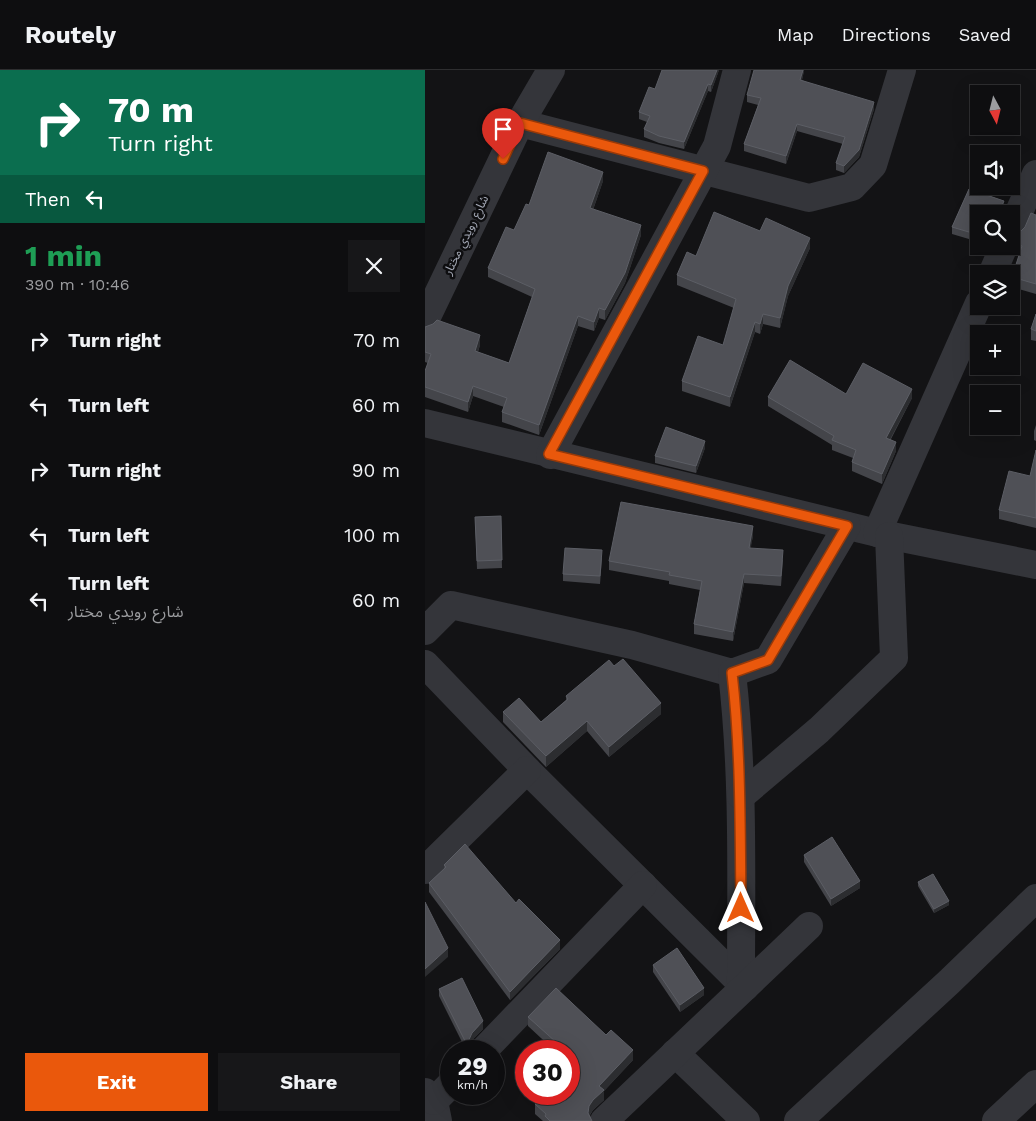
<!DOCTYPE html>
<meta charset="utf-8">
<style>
body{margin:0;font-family:"Work Sans","Noto Sans Arabic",sans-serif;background:#171719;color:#f1f3f6;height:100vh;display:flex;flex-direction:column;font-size:19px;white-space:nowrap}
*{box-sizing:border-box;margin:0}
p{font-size:16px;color:#9b9c9f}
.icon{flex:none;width:28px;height:28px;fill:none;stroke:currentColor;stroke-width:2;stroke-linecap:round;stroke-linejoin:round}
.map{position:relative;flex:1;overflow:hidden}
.drawer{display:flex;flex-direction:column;background:#0e0e10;width:425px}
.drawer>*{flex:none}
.banner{background:#0b6e4f;color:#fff;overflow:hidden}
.needle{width:32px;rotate:173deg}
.tools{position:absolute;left:545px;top:15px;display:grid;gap:10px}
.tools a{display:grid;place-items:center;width:50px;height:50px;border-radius:0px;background:#0e0e10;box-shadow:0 5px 20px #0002,0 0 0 1px #2e2e30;font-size:25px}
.speed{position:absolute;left:15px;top:970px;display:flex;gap:10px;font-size:25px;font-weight:700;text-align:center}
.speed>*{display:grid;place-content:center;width:65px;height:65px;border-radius:50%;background:#0e0e10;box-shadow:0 5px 20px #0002,0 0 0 1px #2e2e30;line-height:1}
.speed small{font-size:12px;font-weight:400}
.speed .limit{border:8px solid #d22;background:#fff;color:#111}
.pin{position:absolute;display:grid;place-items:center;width:42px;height:42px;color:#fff;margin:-51px -21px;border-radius:50% 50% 50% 0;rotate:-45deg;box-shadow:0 0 5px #0007}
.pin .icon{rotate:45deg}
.me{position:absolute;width:55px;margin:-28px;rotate:0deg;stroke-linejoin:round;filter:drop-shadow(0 0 4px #0008)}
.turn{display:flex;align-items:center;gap:18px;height:105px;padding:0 25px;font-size:22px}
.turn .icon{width:65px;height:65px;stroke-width:2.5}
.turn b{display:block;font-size:35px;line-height:42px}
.then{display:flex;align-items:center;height:48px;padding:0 25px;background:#0003;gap:10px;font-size:19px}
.round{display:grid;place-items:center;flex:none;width:52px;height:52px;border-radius:0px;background:#171719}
.head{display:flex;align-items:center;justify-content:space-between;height:85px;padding:0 25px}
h1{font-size:30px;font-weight:700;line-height:38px;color:#1e9e55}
.action{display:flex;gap:10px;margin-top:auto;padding:10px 25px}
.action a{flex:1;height:58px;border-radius:0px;background:#ea580c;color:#fff;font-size:20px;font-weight:700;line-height:58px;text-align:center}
.action a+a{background:#171719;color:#f1f3f6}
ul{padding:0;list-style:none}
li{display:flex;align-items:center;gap:15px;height:65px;padding:0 25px}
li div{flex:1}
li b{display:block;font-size:19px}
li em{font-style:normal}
header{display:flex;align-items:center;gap:30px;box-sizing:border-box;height:70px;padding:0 25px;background:#0e0e10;border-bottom:1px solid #2e2e30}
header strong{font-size:24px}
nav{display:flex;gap:28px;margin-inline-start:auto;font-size:18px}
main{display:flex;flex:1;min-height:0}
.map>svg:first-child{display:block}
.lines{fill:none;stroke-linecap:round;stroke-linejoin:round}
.minor{stroke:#34353a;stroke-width:28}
.wall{fill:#44454a}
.shaded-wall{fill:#2c2d30}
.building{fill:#4f5056;stroke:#5c5e65}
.route-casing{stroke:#983908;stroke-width:12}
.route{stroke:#ea580c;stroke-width:9}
.labels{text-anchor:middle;stroke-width:5;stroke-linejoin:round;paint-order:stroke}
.street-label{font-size:12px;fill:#a4a9b6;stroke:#0e0e10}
</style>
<header>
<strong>Routely</strong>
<nav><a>Map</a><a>Directions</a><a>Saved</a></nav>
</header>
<main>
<section class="drawer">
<div class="banner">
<div class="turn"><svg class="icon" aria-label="right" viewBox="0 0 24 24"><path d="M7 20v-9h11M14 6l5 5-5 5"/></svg><div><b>70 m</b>Turn right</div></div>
<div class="then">Then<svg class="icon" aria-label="left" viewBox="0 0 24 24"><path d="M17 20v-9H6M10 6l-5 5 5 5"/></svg></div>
</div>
<div class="head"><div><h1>1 min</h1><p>390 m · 10:46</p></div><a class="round"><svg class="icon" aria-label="close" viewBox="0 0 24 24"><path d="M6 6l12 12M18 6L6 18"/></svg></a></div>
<ul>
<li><svg class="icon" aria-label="right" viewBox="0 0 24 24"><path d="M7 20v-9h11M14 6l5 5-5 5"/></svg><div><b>Turn right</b></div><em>70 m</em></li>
<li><svg class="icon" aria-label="left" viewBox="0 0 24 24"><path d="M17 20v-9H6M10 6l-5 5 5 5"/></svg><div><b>Turn left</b></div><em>60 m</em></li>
<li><svg class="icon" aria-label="right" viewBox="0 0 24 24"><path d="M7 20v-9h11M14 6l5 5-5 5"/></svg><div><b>Turn right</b></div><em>90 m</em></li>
<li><svg class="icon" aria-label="left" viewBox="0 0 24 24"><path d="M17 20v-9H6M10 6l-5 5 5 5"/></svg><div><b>Turn left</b></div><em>100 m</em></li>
<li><svg class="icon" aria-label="left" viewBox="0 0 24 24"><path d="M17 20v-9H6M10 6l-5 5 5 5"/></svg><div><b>Turn left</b><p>شارع رويدي مختار</p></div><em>60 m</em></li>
</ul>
<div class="action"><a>Exit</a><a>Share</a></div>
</section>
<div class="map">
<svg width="611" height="1051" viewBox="0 0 611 1051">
<rect width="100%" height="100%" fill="#131315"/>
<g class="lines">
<g class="minor">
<polyline points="95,53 384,128 427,117 448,95 477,0"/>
<polyline points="586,160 611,104"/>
<polyline points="567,204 579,176"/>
<polyline points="0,251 95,53 126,0"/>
<polyline points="0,353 452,463 611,495"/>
<polyline points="125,385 292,76 312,0"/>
<polyline points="452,463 554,233"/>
<polyline points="0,561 26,535 207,575 307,603 343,590 422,456"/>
<polyline points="0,594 102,700 320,917"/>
<path d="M307 603C319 706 316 810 316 913"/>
<polyline points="316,726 394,660 469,588 464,466"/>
<polyline points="0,800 102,700"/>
<polyline points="58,981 218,815"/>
<polyline points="250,983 321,1051"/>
<polyline points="0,1022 9,1031 13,1051"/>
<polyline points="9,1031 26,1014"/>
<polyline points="179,1051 384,856"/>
<polyline points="373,1051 524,912 611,828"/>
<polyline points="571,1051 611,1014"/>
</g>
</g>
<g class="wall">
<polygon points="294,0 286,22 283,21 259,79 234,73 219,67 219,59 222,52 214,49 214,42 230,19"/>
<polygon points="379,0 377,10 449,39 434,87 419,103 411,100 411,93 418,74 372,61 361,94 319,81 319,74 333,35 322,32 322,25"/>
<polygon points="178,111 168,140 216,165 200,213 180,250 174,248 169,261 153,256 114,365 77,352 77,342 79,337 48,326 43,342 0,327 0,301 3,293 0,292 0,257 55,275 53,282 84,293 107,227 63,207 63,198 89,160 104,135"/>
<polygon points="544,119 579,131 579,138 576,144 554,144 554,172 527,164 527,157"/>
<polygon points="611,145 611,224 587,217 587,207 594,185 592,185 592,174"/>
<polygon points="335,161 385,178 363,226 355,258 338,254 335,264 330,262 305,337 257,321 257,311 298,275 309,238 252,215 252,205 271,186"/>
<polygon points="611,244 611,271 606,270 606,259"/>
<polygon points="421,324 487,328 466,369 471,381 457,414 427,401 427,392 428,388 407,380 407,375 343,336 343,327"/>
<polygon points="611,355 611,371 609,370 609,361"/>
<polygon points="280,378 271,403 230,393 230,386"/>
<polygon points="611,380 611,458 574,449 574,440 605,406"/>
<polygon points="76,446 77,498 52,499 50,447"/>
<polygon points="328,466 325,479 358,490 356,516 319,513 308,571 269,564 269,554 275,520 244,514 244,511 184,500 184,491"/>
<polygon points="177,488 175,514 138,511 138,504"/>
<polygon points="189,596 236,644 184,687 162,661 121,697 78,652 78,642 116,652 141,630 141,626"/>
<polygon points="379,785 435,818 406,836 379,792"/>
<polygon points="19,795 91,833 135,879 85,930 4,822 4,813 19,799"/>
<polygon points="493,812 524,835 509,843 493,816"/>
<polygon points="228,895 279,925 255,942 228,902"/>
<polygon points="14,919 58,959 47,970 43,979 41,980 14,926"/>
<polygon points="103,947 208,990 179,1021 179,1030 168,1040 165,1045 167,1051 118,1051 110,1044 110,1034 146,996 144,994 144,981 130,981 103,956"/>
</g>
<g class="shaded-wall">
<polygon points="292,0 294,0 286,22 286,15"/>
<polygon points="378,0 379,0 379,2 375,17 375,10"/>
<polygon points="283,14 283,21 259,79 259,72"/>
<polygon points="449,32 449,39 434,87 419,103 419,96"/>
<polygon points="372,54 372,61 361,94 361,86"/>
<polygon points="178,102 178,111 165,148 165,138"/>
<polygon points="579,131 579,138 576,144 573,144"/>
<polygon points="216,155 216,165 200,213 180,250 180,240"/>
<polygon points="385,168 385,178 363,226 355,258 355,248 363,216"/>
<polygon points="174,238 174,248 169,261 169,252"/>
<polygon points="338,244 338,254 335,264 335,254"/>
<polygon points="153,246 153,256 114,365 114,355"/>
<polygon points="330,252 330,262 305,337 305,327"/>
<polygon points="55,265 55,275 50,290 50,281"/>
<polygon points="48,316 48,326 43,342 43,332"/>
<polygon points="487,319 487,328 461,377 461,368"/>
<polygon points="280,371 280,378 271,403 271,396"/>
<polygon points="471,372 471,381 457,414 457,404"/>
<polygon points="328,456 328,466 324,488 324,478"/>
<polygon points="319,504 319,513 308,571 308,562"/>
<polygon points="236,633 236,644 184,687 184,677"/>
<polygon points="162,651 162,661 121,697 121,686"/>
<polygon points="435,811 435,818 406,836 406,829"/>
<polygon points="524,831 524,835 509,843 509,839"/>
<polygon points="135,870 135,879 85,930 85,922"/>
<polygon points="23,878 23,887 0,907 0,899"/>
<polygon points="279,918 279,925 255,942 255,935"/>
<polygon points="58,951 58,959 47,970 43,979 41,980 41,973 47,963"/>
<polygon points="208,980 208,990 179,1021 179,1030 168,1040 164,1046 163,1043 164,1036 174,1016"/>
</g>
<g class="building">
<polygon points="237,0 292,0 286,15 283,14 259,72 234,66 219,59 225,46 214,42 224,17 230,19"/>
<polygon points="329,0 378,0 375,10 449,32 434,80 419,96 411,93 420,67 372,54 361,86 319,74 336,28 322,25"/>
<polygon points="123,82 178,102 165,138 216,155 200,203 180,240 174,238 169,252 153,246 114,355 77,342 82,328 48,316 43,332 0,317 0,301 6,284 0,282 0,257 8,254 12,250 55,265 50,281 84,293 110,219 63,198 81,157 89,160 101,134 104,135"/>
<polygon points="544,119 579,131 573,144 554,144 554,165 527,157"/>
<polygon points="289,142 335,161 341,148 385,168 363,216 355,248 338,244 335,254 330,252 305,327 257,311 273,266 298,275 311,229 252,205 262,182 271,186"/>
<polygon points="606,143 611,145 611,214 587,207 597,176 592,174 594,163 600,157"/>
<polygon points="611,244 611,261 606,259"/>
<polygon points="365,290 421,324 438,293 487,319 461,368 471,372 457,404 427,392 431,380 407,370 409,366 343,327"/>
<polygon points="241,357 280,371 271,396 230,386"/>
<polygon points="611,380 611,448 574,440 584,401 605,406"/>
<polygon points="196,432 328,456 324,478 358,480 356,506 319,504 308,562 269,554 277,511 244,505 245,502 184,491"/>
<polygon points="76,446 77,490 52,491 50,447"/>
<polygon points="140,478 177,480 175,506 138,504"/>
<polygon points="198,589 236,633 184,677 162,651 121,686 78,642 94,628 116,652 143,629 141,626 184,590 189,596"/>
<polygon points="407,767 435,811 406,829 379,785"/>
<polygon points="40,774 91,833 94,829 135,870 85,922 4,813 21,797 19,795"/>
<polygon points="508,804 524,831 509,839 493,812"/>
<polygon points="0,832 23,878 0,899"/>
<polygon points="252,878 279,918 255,935 228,895"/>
<polygon points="37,908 58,951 47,963 43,972 41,973 14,919"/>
<polygon points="131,918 181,965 186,960 208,980 174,1016 179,1020 168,1030 164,1036 163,1043 167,1051 125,1051 120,1046 121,1044 110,1034 120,1024 144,1024 144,999 151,991 144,984 144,981 141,981 103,947"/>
</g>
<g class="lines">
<defs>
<path id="route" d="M78 89 95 53 278 101 124 384 422 456 343 590 307 603C316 681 315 759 316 838"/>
</defs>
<use href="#route" class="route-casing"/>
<use href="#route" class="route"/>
</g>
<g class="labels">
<g class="street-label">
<text transform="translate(41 165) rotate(-64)" y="4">شارع رويدي مختار</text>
</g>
</g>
</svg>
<div class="tools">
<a><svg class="needle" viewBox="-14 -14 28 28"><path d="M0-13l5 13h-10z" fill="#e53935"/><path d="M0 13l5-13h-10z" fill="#9b9c9f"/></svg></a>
<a><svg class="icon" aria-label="sound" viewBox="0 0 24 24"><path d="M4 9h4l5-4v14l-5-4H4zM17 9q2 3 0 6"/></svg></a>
<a><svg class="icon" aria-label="search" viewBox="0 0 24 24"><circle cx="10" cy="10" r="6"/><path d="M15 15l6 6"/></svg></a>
<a><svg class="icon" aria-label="layers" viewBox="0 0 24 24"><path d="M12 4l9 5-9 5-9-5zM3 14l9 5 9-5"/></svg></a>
<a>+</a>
<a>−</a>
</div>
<div class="speed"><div>29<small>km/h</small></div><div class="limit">30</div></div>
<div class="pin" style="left:78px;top:89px;background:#d93025"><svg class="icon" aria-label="arrive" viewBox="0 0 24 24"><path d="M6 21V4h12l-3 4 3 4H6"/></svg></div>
<svg class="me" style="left:316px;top:838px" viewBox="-20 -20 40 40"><path d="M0-17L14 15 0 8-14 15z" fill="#ea580c" stroke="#fff" stroke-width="4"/></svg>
</div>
</main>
